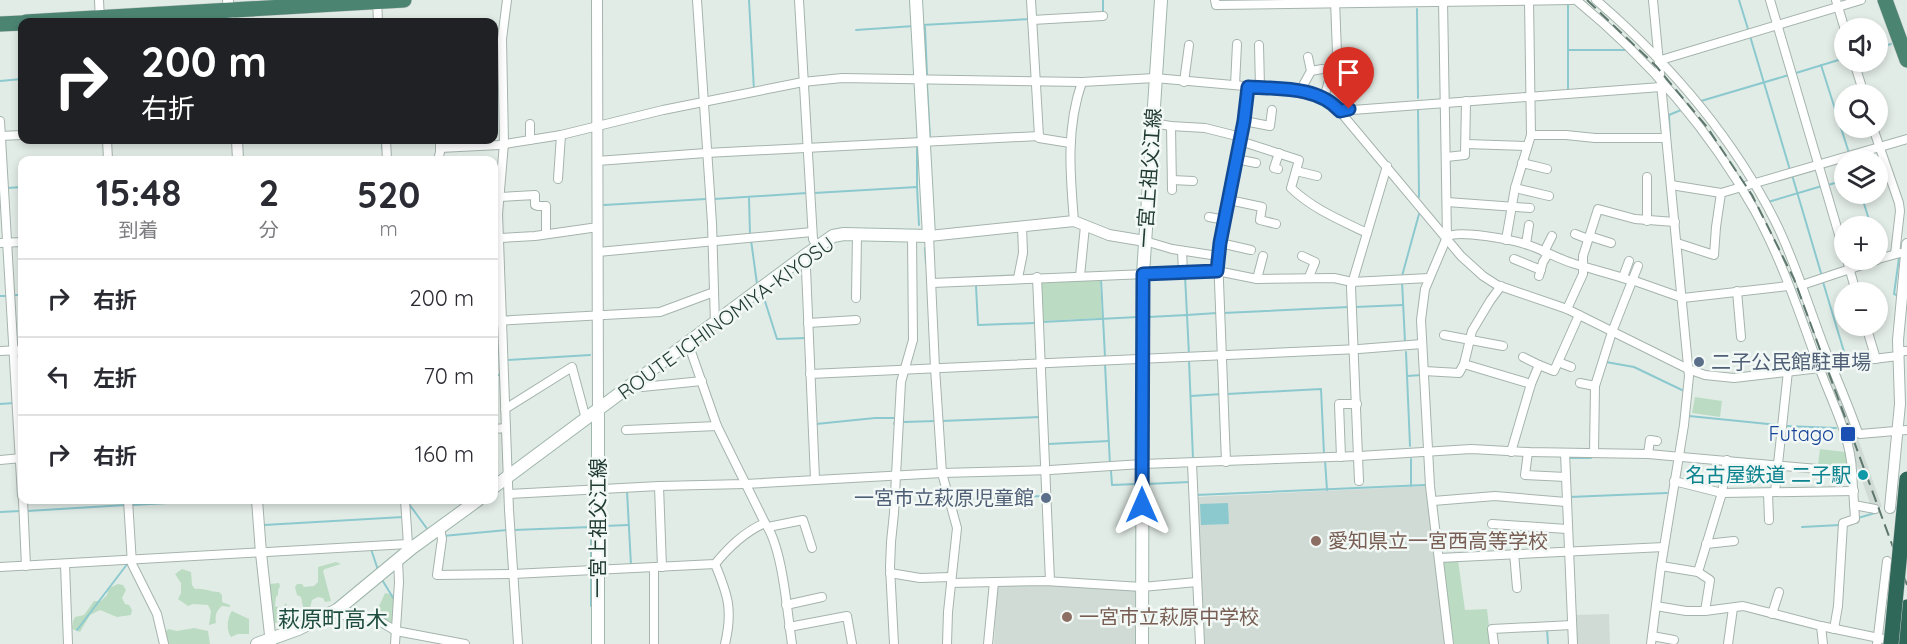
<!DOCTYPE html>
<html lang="ja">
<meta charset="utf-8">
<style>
body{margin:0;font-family:Quicksand,"Noto Sans JP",sans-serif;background:#f7f7f7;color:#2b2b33;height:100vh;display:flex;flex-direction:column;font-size:22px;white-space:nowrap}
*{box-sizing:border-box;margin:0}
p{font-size:20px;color:#7c7c81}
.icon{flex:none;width:33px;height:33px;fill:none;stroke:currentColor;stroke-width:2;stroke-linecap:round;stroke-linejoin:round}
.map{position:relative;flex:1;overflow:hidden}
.side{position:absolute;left:18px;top:156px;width:480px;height:348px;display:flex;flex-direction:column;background:#fff;border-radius:12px;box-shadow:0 3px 9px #0003}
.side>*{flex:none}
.top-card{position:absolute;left:18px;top:18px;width:480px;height:126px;border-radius:12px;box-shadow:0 3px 9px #0003;background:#202124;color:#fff;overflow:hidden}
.fabs{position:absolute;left:1834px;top:18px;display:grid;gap:12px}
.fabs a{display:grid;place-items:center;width:54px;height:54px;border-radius:50%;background:#fff;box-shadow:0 3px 9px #0003;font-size:30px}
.pin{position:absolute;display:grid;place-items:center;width:51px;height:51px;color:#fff;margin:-62px -26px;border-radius:50% 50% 50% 0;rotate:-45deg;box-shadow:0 0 6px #0007}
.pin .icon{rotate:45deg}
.me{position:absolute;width:66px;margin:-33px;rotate:0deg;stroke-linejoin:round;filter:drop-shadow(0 0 4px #0008)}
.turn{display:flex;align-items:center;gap:21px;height:126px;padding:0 24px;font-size:27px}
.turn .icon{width:78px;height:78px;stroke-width:2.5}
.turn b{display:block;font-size:42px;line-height:51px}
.eta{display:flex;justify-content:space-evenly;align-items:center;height:102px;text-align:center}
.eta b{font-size:36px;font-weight:800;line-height:42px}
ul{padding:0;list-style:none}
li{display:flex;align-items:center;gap:18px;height:78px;padding:0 24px;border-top:2px solid #e1e1e2}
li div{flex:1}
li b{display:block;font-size:22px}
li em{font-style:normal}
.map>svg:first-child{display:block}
.built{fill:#d0dbd5}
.green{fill:#bbdcc2}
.water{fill:#8cc9cf}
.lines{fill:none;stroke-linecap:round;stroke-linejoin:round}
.stream{stroke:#8cc9cf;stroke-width:2}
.minor-casing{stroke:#a5b4ad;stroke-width:10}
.tertiary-casing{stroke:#a5b4ad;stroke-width:12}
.secondary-casing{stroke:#a0b7ad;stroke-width:14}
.trunk-casing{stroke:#c1c8c6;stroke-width:16}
.motorway-casing{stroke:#c1c8c6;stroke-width:16}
.minor{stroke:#fff;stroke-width:8}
.tertiary{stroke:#fff;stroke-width:10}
.secondary{stroke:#fff;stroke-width:12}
.trunk{stroke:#4c8472;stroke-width:15}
.motorway{stroke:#2f6758;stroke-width:15}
.rail{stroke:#5d776e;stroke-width:2;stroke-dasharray:12 6;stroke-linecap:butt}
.motorway-bridge-casing{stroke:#c1c8c6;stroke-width:16;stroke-linecap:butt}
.motorway-bridge{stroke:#2f6758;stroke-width:15}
.route-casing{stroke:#114b97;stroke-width:15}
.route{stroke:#1a73e8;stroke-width:10}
.service-dot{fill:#5c6f8a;stroke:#f2f8f5;stroke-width:2}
.transit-dot{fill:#1a4fb4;stroke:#f2f8f5;stroke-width:2}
.culture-dot{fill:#0f9aa8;stroke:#f2f8f5;stroke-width:2}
.education-dot{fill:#8d6e63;stroke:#f2f8f5;stroke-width:2}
.labels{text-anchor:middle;stroke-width:5;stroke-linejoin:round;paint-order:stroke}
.street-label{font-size:20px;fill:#223c33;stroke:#f2f8f5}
.service-label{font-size:20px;fill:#4e5e75;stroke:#f2f8f5;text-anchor:start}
.transit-label{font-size:20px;fill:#164399;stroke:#f2f8f5;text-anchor:end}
.culture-label{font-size:20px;fill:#0d838f;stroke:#f2f8f5;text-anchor:end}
.education-label{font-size:20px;fill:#785e54;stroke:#f2f8f5;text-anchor:start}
.quarter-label{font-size:22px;fill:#1f4d3f;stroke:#f2f8f5}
</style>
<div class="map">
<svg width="1907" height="644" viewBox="0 0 1907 644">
<rect width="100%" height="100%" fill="#e2ece6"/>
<g class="built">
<polygon points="1830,367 1856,433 1882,507 1871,506 1823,370"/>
<polygon points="1427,486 1445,644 1203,644 1197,497"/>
<polygon points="997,585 1072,585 1138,590 1138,644 994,644"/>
<polygon points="1609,614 1610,644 1575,644 1574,615"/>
</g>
<g class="green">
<polygon points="1100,279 1102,318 1041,321 1039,284 1042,281"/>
<polygon points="1695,397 1722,401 1720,417 1692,413"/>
<polygon points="1820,449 1845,452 1848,468 1818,465"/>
<polygon points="1458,560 1465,610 1487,609 1491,644 1452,644 1443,561"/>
<polygon points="336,562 341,564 325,569 323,571 331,601 325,602 323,598 318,597 312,600 309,611 313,619 306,622 301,597 297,595 295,587 297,584 302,584 304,587 314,586 318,582 318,567"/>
<path d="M182 569 191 572 192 585 195 589C204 588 210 592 219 592L222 595V602L230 605V607L222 606C216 611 215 615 216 623L209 625 211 611 208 605 193 604 188 606 178 599 181 593V583L175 574Z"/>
<polygon points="279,583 280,586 278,591 278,595 276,597 275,606 281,609 286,603 289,614 285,620 275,623 271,621 268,586 270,584"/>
<polygon points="118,584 123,585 126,590 122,598 125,604 129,605 132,610 131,615 117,617 100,610 90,615 80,632 72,629 73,621 75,617 84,615 94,601 101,601 107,595 109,588"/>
<polygon points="385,593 394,595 396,598 395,621 392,625 375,615"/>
<path d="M232 611 249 619V634H238L231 637C226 630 227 618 232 611Z"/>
<polygon points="194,628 208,631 210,644 166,644 168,641 164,634 168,629 177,631"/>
</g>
<polygon class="water" points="1228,503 1229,524 1201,525 1200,504"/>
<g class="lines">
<g class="stream">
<polyline points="749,0 754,90"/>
<polyline points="1739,0 1748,29"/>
<polyline points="1568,3 1568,91"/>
<polyline points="1417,9 1418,98"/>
<polyline points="1103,12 1103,0"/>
<polyline points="922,25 1031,19"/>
<polyline points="925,27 927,75"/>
<polyline points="856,30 914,26"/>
<polyline points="1750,36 1790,170"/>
<polyline points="1878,48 1891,44"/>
<polyline points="1569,50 1627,50"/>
<polyline points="1821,65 1849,153"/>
<polyline points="1796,73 1845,58"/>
<polyline points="0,81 22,79"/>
<polyline points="927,84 930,138"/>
<polyline points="1701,101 1789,75"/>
<polyline points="1418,107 1419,197"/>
<polyline points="1670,138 1669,115 1681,110"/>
<polyline points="382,140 382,149"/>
<polyline points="917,145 917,187"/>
<polyline points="1878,170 1885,168"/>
<polyline points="1792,175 1821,273"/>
<polyline points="1828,185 1845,180"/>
<polyline points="7,188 22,187"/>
<polyline points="814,193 917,187 919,225"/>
<polyline points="1861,194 1871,226"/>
<polyline points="749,198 750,234"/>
<polyline points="714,199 807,193"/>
<polyline points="1768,202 1822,186"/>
<polyline points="604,205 706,199"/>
<polyline points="751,240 757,284"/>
<polyline points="925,248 926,263"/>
<polyline points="1878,248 1880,255"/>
<polyline points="1899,258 1894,294 1899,296"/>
<polyline points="1185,276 1187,315 1217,313"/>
<polyline points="1402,276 1419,214"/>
<polyline points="1101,279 1105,357"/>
<polyline points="1402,281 1405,342"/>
<polyline points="1823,282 1845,355"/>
<polyline points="976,286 978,325 1035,323"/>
<polyline points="13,295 22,295"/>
<polyline points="763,295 777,339 806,338"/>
<polyline points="0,296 6,296"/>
<polyline points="1355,307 1403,305"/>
<polyline points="1223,313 1349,307"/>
<polyline points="1148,317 1187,315 1189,355"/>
<polyline points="1042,322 1138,317"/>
<polyline points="1406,352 1410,446"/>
<polyline points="506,360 590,355"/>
<polyline points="1189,360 1193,459"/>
<polyline points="1606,362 1634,367 1684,391"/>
<polyline points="1105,364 1110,465"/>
<polyline points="494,375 500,375"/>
<polyline points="1407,376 1422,375"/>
<polyline points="1227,394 1321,389 1324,454"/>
<polyline points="1191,396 1222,394"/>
<polyline points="0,404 14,403"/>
<polyline points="1689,416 1778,425"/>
<polyline points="941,421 1040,417"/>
<polyline points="903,422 936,421"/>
<polyline points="816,424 875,418 896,418 894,424"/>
<polyline points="1785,426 1836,428"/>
<polyline points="1048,444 1109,441"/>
<polyline points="1568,458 1591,458 1591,456"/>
<polyline points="1411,459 1411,486"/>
<polyline points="1325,460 1327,490"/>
<polyline points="1111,471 1112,485 1137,484"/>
<polyline points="1147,484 1189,482"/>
<polyline points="627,491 631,565"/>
<polyline points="1196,495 1425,485"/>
<polyline points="1569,497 1667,493"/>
<polyline points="409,504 428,530"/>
<polyline points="132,505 221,500"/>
<polyline points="27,511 126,505"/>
<polyline points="0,512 21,511"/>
<polyline points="1858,518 1875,513"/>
<polyline points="264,525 403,517 403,516"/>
<polyline points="605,526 628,525"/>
<polyline points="1802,527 1840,525"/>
<polyline points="960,528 954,500 1042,496"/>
<polyline points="514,530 591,527 591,566"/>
<polyline points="443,536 507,530"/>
<polyline points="369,549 371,549 378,570"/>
<polyline points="23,568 35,569"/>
<polyline points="381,578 395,601"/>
<polyline points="591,606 591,575"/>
<polyline points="1547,629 1548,644"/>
<polyline points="77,630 128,563"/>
</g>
<defs>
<g id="minor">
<polyline points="99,0 100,21"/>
<polyline points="377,0 378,22"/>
<polyline points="507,0 502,39 504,143 498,214 509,510 518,644"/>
<polyline points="697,0 712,223 715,324"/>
<polyline points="799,0 813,239 817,247"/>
<polyline points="1031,0 1039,136"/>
<polyline points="1215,0 1216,5 1572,0"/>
<polyline points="1443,0 1447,237 1425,289 1421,320 1430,486 1449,644"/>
<path d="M1576 0C1648 59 1709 129 1755 211 1782 260 1800 315 1819 367 1831 400 1851 437 1852 472"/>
<path d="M1596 0C1668 62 1732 136 1775 221 1797 265 1810 312 1828 357 1838 382 1849 407 1858 433L1860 434 1907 430"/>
<polyline points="1770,0 1845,255"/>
<polyline points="1836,0 1845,30"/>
<polyline points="1032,20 1103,16"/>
<polyline points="1259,45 1260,88"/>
<polyline points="1661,60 1861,0"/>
<polyline points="1854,62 1864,94"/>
<polyline points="1311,71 1322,69"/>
<polyline points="1184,82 1189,45"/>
<polyline points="1235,85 1237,44"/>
<polyline points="1300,91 1311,71 1308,57"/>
<polyline points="1324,98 1337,53 1335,0"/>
<polyline points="1339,111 1661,87"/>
<polyline points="0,121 22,496"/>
<polyline points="1244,121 1270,126 1272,110"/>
<polyline points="1152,123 1171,126 1205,128 1241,137"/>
<polyline points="530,124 530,140"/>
<polyline points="1171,126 1172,190"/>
<polyline points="1873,128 1899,203 1900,211 1895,254"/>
<polyline points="1531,135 1566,135 1595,138 1666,138"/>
<polyline points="0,136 22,135"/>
<polyline points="107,140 108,160"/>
<polyline points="386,140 387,160"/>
<path d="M1240 141 1299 160 1291 188C1313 209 1340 220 1367 233"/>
<polyline points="1466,144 1527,146"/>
<polyline points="440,148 499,145 561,135 663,110 803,82 842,78 1082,82 1155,78 1300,91 1308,92 1332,102 1461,256 1483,276 1497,285 1567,309 1688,369 1705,375 1734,378 1820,368 1832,364 1898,356 1902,351 1907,351"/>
<polyline points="1446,157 1465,155 1466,101"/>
<polyline points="1236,159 1256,163"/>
<polyline points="438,160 440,152 440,140"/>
<polyline points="597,161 706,153 1039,136 1039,138 1070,143"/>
<polyline points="1522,163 1547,169"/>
<polyline points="1278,169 1274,168 1279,153"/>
<polyline points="1296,171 1317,176"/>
<polyline points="1647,177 1647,221"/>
<polyline points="558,179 561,135"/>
<polyline points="1172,180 1193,181"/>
<polyline points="1671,185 1721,193 1907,139"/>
<polyline points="1515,188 1549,196"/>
<polyline points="499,197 535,195 535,205 538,206 546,206 546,234"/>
<polyline points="1229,200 1262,207 1260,220 1276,224"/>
<polyline points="1447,202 1530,208"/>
<polyline points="1209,217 1225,220"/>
<path d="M1074 221C1070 174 1066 127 1082 82"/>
<polyline points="1575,234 1588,239"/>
<polyline points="929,236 935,368 942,473 957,528 948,612 947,644"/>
<polyline points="1589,236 1611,243"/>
<path d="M1447 237C1457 229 1514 240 1528 245 1544 250 1558 259 1575 264 1594 270 1613 274 1632 281"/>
<polyline points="500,238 535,236 598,227"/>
<polyline points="1506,240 1515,188 1531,135 1529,0"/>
<polyline points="1145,241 1172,249 1218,256"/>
<polyline points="0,243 22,242"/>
<polyline points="1220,243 1251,250"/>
<polyline points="1677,243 1714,255 1716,227 1721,193"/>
<polyline points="1526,244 1529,225"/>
<polyline points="1182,251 1183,273"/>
<polyline points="598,252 812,232"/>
<polyline points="1544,252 1552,236"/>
<polyline points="1302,256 1315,262 1309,277"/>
<polyline points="803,257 806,269 815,479"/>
<polyline points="1514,259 1541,270"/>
<polyline points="1878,259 1900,253"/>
<polyline points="1847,260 1856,292"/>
<polyline points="1080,276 1085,226"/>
<polyline points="1539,276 1543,262 1548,254"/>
<polyline points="1037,277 1050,581"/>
<polyline points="1623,277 1629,261"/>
<polyline points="1018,278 1023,253 1022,226"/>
<polyline points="1257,279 1263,256"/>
<polyline points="1632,280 1683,298 1788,286"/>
<polyline points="932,283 1217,271 1257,279 1334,278 1352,282 1429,278"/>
<polyline points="1802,285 1877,260"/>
<polyline points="1737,291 1741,337"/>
<polyline points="856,298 857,234"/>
<polyline points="1567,309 1583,274 1583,256 1598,209 1635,219 1675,222"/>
<polyline points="494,321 660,312 714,292"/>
<polyline points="808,323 856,320"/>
<polyline points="1866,326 1876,359"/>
<polyline points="1444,335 1503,346"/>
<polyline points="0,351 22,350"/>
<polyline points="1523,357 1539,365"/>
<polyline points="1558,362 1571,367"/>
<polyline points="1464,364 1472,331 1490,301 1501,286"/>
<polyline points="1424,371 1459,373 1464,364 1531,384"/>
<polyline points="810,374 1359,349 1422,344"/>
<polyline points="1580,383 1595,386"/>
<polyline points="634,385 642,387 702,381"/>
<polyline points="505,409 572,367 586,419"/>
<polyline points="494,429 506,428"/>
<polyline points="626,430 717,426"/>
<polyline points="1511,452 1531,384 1539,365 1554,371 1579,315"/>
<polyline points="1528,452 1525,475 1566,477"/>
<polyline points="1565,453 1573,644"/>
<polyline points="1594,453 1595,386 1612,332 1638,266"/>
<polyline points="1648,454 1650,440 1657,441"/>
<polyline points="1341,457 1339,404 1357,404"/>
<polyline points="0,460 22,458"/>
<polyline points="1226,462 1218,256 1244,121 1248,87"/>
<polyline points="1192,463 1200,644"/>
<polyline points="1359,481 1351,287 1387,166"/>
<polyline points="1674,481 1722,493 1854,491"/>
<polyline points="659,486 662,567"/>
<polyline points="1775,492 1788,371"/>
<polyline points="1768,493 1769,520"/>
<polyline points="509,494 659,486 745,484 942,473 1050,470 1142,464 1359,456 1471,449 1528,452 1648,454 1852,472 1855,519 1843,523 1838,606 1834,629"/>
<polyline points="23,500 26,566"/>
<polyline points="128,500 132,564 157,614 164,644"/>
<polyline points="405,500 408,544"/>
<polyline points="1433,501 1495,496 1566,502"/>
<polyline points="1854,505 1875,509"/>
<path d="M765 523C783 548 787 612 792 644"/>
<polyline points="1492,524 1567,529"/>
<polyline points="768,527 803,520 812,548"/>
<path d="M440 528 442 539 437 575 513 574 715 564C729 547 744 532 765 523L717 426 688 343"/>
<polyline points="1706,544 1734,541"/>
<polyline points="1514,553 1517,588"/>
<polyline points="1439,558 1664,547"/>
<polyline points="65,564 68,644"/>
<path d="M715 564C728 595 733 610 725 644"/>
<polyline points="1661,566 1698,572"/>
<polyline points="0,567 408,544 412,548"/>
<polyline points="654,567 654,644"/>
<polyline points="890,573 920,578 951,577"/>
<polyline points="951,583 1045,581 1142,587 1197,582"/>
<polyline points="786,605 822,597"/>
<polyline points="1656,606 1686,611 1705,611 1743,606 1821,626 1893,641"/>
<polyline points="337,610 343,615 365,617 381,622 396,631 465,644"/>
<polyline points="1705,611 1710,580 1698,572 1722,493 1727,460"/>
<polyline points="1772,614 1779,592"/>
<polyline points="1821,626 1823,644"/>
<polyline points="789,627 847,616 852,644"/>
<polyline points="1652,636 1674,640"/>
<polyline points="395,644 399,582 398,560"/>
<polyline points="894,644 890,567 891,542 894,513 901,382 913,340 912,236"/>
<polyline points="988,644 994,582"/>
<polyline points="1494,644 1492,629 1572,625"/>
<polyline points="1651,644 1661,566 1684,425 1689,376 1653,0"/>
<polyline points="1728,644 1733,608"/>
<polyline points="1877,644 1887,561"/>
</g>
<g id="tertiary">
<polyline points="228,0 230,22"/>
<polyline points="597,0 598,411"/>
<polyline points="237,140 238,160"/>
<polyline points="929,236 1074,221 1109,235 1145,241"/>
<polyline points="257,500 261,553 271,644"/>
<polyline points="1890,508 1900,404 1898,340 1907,244"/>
</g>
<g id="secondary">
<polyline points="494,487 803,257 833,236 844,234 929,236 916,0"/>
<polyline points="257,644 298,629 337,610 412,548 478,500"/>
<polyline points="598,644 598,411"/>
<polyline points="1142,644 1143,274 1161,0"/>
</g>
<g id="trunk">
<polyline points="1885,0 1907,60"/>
<polyline points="26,22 404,0"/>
<polyline points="0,24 22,23"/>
</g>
<polyline id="motorway" points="1904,644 1907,607"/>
</defs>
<use href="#minor" class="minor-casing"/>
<use href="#tertiary" class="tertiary-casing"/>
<use href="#secondary" class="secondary-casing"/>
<use href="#trunk" class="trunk-casing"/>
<use href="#motorway" class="motorway-casing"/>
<use href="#minor" class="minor"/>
<use href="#tertiary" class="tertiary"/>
<use href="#secondary" class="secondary"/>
<use href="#trunk" class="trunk"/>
<use href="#motorway" class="motorway"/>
<polyline class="rail" points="1587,0 1656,66 1707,127 1752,195 1794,279 1907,585"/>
<defs>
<polyline id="motorway-bridge" points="1891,644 1907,479"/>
</defs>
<use href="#motorway-bridge" class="motorway-bridge-casing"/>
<use href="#motorway-bridge" class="motorway-bridge"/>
</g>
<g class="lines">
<defs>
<path id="route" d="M1142 505 1143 274 1217 271 1220 243 1244 121 1248 87C1279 89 1318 86 1340 111L1349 109"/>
</defs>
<use href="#route" class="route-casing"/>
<use href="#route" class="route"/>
</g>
<g class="service-dot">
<circle cx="1699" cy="362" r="6"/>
<circle cx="1046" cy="498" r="6"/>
</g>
<rect class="transit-dot" x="1840" y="426" width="16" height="16" rx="3"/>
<circle class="culture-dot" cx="1863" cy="475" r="6"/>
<g class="education-dot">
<circle cx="1316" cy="541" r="6"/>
<circle cx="1067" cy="617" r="6"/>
</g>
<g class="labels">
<g class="street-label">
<text transform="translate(1149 178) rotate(-86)" y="7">一宮上祖父江線</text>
<text transform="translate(726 318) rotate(-36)" y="7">ROUTE ICHINOMIYA-KIYOSU</text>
<text transform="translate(598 528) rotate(-90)" y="7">一宮上祖父江線</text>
</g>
<g class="service-label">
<text x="1711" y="369">二子公民館駐車場</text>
<text x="1034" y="505" text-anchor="end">一宮市立萩原児童館</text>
</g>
<g class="transit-label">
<text x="1834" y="441">Futago</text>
</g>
<g class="culture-label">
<text x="1851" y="482">名古屋鉄道 二子駅</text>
</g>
<g class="education-label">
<text x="1328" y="548">愛知県立一宮西高等学校</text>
<text x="1079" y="624">一宮市立萩原中学校</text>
</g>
<g class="quarter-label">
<text x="333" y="627">萩原町高木</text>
</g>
</g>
</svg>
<div class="fabs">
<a><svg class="icon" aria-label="sound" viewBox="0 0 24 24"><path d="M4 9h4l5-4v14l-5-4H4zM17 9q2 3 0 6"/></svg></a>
<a><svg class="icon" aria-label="search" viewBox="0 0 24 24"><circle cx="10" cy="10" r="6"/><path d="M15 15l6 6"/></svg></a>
<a><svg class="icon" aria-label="layers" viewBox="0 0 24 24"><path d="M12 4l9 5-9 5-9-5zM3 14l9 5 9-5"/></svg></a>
<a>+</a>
<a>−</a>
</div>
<div class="pin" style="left:1349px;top:109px;background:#d93025"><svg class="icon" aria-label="arrive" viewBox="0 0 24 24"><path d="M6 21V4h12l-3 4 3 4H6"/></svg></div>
<svg class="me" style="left:1142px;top:505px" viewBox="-20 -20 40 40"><path d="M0-17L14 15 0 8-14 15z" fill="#1a73e8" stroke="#fff" stroke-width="4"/></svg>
<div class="top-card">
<div class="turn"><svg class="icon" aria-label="right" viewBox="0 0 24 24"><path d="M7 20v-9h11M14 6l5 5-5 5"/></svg><div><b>200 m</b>右折</div></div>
</div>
<section class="side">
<div class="eta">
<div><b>15:48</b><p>到着</p></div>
<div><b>2</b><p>分</p></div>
<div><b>520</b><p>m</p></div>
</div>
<ul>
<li><svg class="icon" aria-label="right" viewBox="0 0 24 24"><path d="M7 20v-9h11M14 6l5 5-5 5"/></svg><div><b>右折</b></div><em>200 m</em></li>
<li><svg class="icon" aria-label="left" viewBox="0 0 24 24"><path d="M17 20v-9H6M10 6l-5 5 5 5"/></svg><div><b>左折</b></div><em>70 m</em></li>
<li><svg class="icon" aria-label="right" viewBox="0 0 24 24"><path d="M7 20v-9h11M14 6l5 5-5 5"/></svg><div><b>右折</b></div><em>160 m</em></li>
</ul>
</section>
</div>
